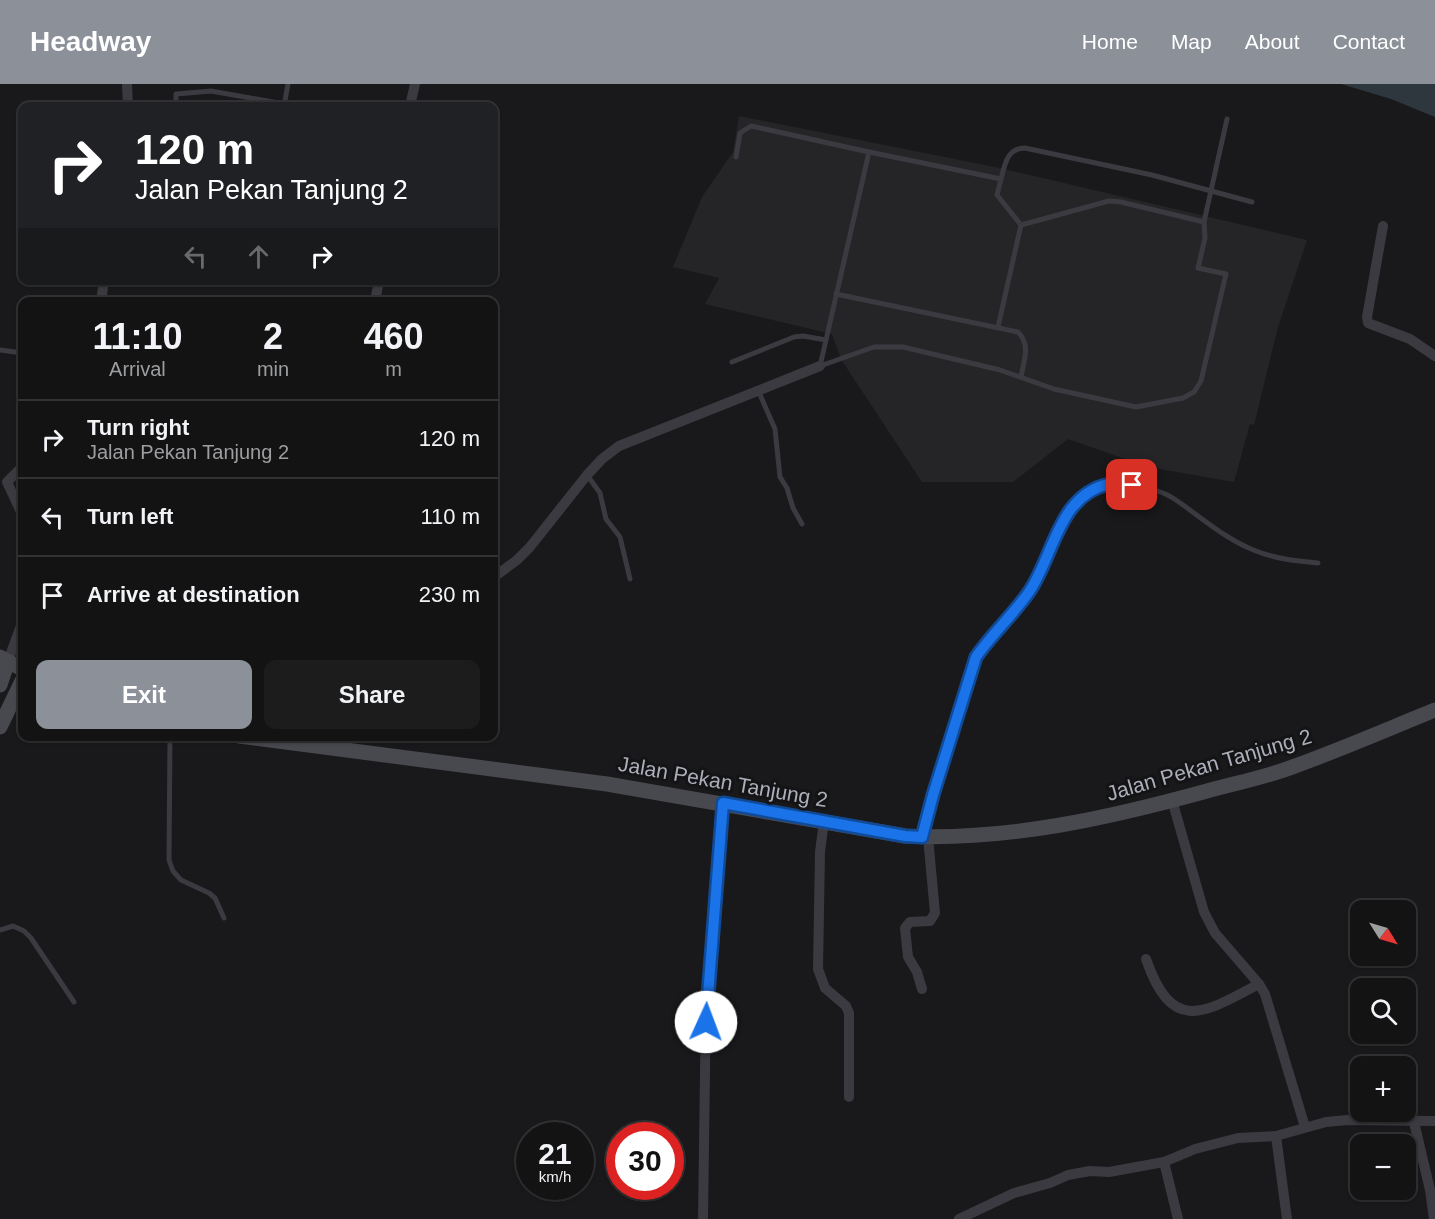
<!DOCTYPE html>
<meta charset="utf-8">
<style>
body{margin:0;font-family:Helvetica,sans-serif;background:#1c1c1d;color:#f1f3f6;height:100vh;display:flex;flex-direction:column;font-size:22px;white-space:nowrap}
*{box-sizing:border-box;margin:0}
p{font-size:20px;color:#9d9ea0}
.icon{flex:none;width:33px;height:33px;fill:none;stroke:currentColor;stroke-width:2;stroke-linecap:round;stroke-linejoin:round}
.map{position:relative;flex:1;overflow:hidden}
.drawer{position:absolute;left:18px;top:213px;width:480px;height:444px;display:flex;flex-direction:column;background:#131314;border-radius:12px;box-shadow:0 2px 4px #0004,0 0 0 2px #323234}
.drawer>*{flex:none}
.banner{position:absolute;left:18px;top:18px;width:480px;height:183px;border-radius:12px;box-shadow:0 2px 4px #0004,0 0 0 2px #323234;background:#202124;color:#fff;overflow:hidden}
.needle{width:39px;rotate:127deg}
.controls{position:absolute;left:1350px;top:816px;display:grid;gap:12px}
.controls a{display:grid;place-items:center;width:66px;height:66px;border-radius:12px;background:#131314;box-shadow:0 2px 4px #0004,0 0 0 2px #323234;font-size:30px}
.speed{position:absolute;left:516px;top:1038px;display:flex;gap:12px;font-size:30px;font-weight:700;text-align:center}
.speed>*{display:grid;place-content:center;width:78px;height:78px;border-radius:50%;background:#131314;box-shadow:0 2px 4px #0004,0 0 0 2px #323234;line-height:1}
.speed small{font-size:15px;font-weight:400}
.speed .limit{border:9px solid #d22;background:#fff;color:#111}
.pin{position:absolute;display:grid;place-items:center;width:51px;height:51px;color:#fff;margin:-26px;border-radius:12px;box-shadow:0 3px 9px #0006}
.me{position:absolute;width:66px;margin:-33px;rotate:2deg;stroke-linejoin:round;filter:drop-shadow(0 0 4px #0008)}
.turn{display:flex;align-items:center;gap:21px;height:126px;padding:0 18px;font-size:27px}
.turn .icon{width:78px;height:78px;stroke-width:2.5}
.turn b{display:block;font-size:42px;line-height:51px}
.lanes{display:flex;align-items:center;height:57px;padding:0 18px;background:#0003;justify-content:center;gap:30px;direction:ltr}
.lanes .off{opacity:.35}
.eta{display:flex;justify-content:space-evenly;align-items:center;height:102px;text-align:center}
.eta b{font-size:36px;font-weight:800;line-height:42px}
.primary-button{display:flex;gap:12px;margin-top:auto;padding:12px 18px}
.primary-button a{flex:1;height:69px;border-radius:12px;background:#8c9099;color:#fff;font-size:24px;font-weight:800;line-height:69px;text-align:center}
.primary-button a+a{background:#1c1c1d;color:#f1f3f6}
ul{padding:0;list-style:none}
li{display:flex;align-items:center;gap:18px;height:78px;padding:0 18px;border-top:2px solid #323234}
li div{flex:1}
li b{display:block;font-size:22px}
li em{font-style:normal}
header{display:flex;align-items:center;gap:36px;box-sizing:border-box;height:84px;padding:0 30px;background:#8c9099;color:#fff}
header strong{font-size:28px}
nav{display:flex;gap:33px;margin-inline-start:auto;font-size:21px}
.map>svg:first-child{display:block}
.built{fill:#252528}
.water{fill:#2f373e}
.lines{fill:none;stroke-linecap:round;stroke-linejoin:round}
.lane{stroke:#3a3a40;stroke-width:5}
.street{stroke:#3a3a40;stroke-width:10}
.secondary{stroke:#48494f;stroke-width:15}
.route-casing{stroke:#114b97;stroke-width:15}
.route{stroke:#1a73e8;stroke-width:10}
.labels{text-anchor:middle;stroke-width:6;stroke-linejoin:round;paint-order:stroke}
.street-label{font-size:21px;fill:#acafba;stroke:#141416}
</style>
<header>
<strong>Headway</strong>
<nav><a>Home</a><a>Map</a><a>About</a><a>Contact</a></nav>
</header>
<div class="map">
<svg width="1435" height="1135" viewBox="0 0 1435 1135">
<rect width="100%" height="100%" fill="#19191b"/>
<polygon class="built" points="739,32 1000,84 1307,156 1278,243 1254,341 1250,340 1234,398 1148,383 1068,355 1013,398 922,398 850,289 841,275 832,250 705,220 719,194 673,183 702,113 733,68"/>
<polygon class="water" points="1341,0 1435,0 1435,33 1391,15"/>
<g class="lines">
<g class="lane">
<polyline points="176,22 176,10 211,7 284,20"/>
<polyline points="284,22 288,0"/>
<polyline points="869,68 1001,95 997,111 1021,141"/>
<polyline points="736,73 740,49 751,42 869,68 826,256"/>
<path d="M1001 95C1005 80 1007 64 1025 64L1152 91 1252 118"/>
<polyline points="1021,141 1109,117 1121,118 1204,138"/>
<path d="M836 210 1018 248C1031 261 1024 276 1021 293"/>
<polyline points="998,243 1021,141"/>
<polyline points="0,266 22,269"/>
<polyline points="732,278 794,253 803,252 826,256 820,282"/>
<polyline points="820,282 874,263 903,263 1000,286 1054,305 1136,323 1183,314 1194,308 1201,297 1226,190 1198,184 1205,154 1204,138 1227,35"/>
<polyline points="758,306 775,345 780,393 787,404 793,424 802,440"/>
<polyline points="587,391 600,409 606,435 620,453 630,495"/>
<polyline points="170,652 169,776 173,787 181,796 209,809 215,814 224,834"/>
<path d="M923 750 976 573C993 550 1016 531 1031 506 1047 478 1054 445 1074 421 1097 395 1133 397 1163 409 1174 413 1184 422 1194 429 1213 443 1234 459 1256 467 1276 475 1297 477 1318 479"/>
<polyline points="0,846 13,842 24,847 31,854 74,918"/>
</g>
<g class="street">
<polyline points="127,0 128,22"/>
<polyline points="410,22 415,0"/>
<polyline points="1383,142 1367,233 1368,239 1410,255 1435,272"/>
<polyline points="101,218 104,196"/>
<polyline points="375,218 379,196"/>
<polyline points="22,383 7,398 22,430"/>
<polyline points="494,493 517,476 530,463 587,391 602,375 619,362 820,282"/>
<polyline points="8,577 22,539"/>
<polyline points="1172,716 1204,828 1215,849 1259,900 1265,910 1305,1043"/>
<polyline points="824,737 820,768 818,885 825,904 846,922 849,929 849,1013"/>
<path d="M1146 875C1172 950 1203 930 1259 900"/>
<polyline points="922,905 917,888 908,873 905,844 910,838 930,837 935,829 928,753"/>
<polyline points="1414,1038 1430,1106 1434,1135"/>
<polyline points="1276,1052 1287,1135"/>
<polyline points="1164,1078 1178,1135"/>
<polyline points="703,1135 706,915 723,719"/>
<polyline points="959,1135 1014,1109 1050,1099 1068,1091 1090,1087 1109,1088 1164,1078 1195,1065 1238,1054 1276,1052 1326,1038 1347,1036 1435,1037"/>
</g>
<g class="secondary">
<polyline points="0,573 22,585"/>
<polyline points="0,601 8,577"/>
<polyline points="0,643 22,597"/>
<path d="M239 652 607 700 905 752C1007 757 1109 734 1207 707 1236 699 1267 693 1295 682 1342 665 1388 645 1435 626"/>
</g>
</g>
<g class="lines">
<defs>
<path id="route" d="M706 938 723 719 905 752 922 753 933 711 976 573C992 550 1013 531 1029 508 1054 472 1058 411 1109 400 1116 399 1125 401 1132 401"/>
</defs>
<use href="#route" class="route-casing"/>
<use href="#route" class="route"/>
</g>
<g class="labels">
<g class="street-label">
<text transform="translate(1209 681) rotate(-16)" y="7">Jalan Pekan Tanjung 2</text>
<text transform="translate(723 698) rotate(10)" y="7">Jalan Pekan Tanjung 2</text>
</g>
</g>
</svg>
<div class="controls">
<a><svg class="needle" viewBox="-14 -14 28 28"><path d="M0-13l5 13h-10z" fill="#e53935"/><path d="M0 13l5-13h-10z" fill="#9d9ea0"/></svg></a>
<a><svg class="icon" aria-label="search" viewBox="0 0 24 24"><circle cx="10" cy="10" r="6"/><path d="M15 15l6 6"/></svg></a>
<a>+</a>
<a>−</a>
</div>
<div class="speed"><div>21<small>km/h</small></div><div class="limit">30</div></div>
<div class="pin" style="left:1132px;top:401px;background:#d93025"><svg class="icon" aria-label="arrive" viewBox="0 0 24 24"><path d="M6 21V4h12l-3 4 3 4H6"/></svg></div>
<svg class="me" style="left:706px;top:938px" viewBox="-20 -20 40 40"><circle r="19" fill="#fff"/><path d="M0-13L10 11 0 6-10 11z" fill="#1a73e8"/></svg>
<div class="banner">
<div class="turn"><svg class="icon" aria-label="right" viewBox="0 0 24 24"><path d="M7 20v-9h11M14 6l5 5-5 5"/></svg><div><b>120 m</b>Jalan Pekan Tanjung 2</div></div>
<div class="lanes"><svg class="icon off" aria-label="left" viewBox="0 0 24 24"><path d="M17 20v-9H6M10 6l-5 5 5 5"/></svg><svg class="icon off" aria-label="ahead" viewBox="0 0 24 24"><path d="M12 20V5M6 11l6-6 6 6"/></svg><svg class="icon" aria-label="right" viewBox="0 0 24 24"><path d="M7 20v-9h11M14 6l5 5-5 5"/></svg></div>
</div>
<section class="drawer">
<div class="eta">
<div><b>11:10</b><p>Arrival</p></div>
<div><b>2</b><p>min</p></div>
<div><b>460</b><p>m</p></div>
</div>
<ul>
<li><svg class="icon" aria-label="right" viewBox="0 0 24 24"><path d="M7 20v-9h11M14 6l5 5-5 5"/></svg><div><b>Turn right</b><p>Jalan Pekan Tanjung 2</p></div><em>120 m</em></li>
<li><svg class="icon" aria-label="left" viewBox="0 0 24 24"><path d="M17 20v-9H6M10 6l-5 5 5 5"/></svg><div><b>Turn left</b></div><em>110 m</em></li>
<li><svg class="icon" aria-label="arrive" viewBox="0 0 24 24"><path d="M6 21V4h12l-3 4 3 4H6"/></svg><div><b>Arrive at destination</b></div><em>230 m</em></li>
</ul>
<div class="primary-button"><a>Exit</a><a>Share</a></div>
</section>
</div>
